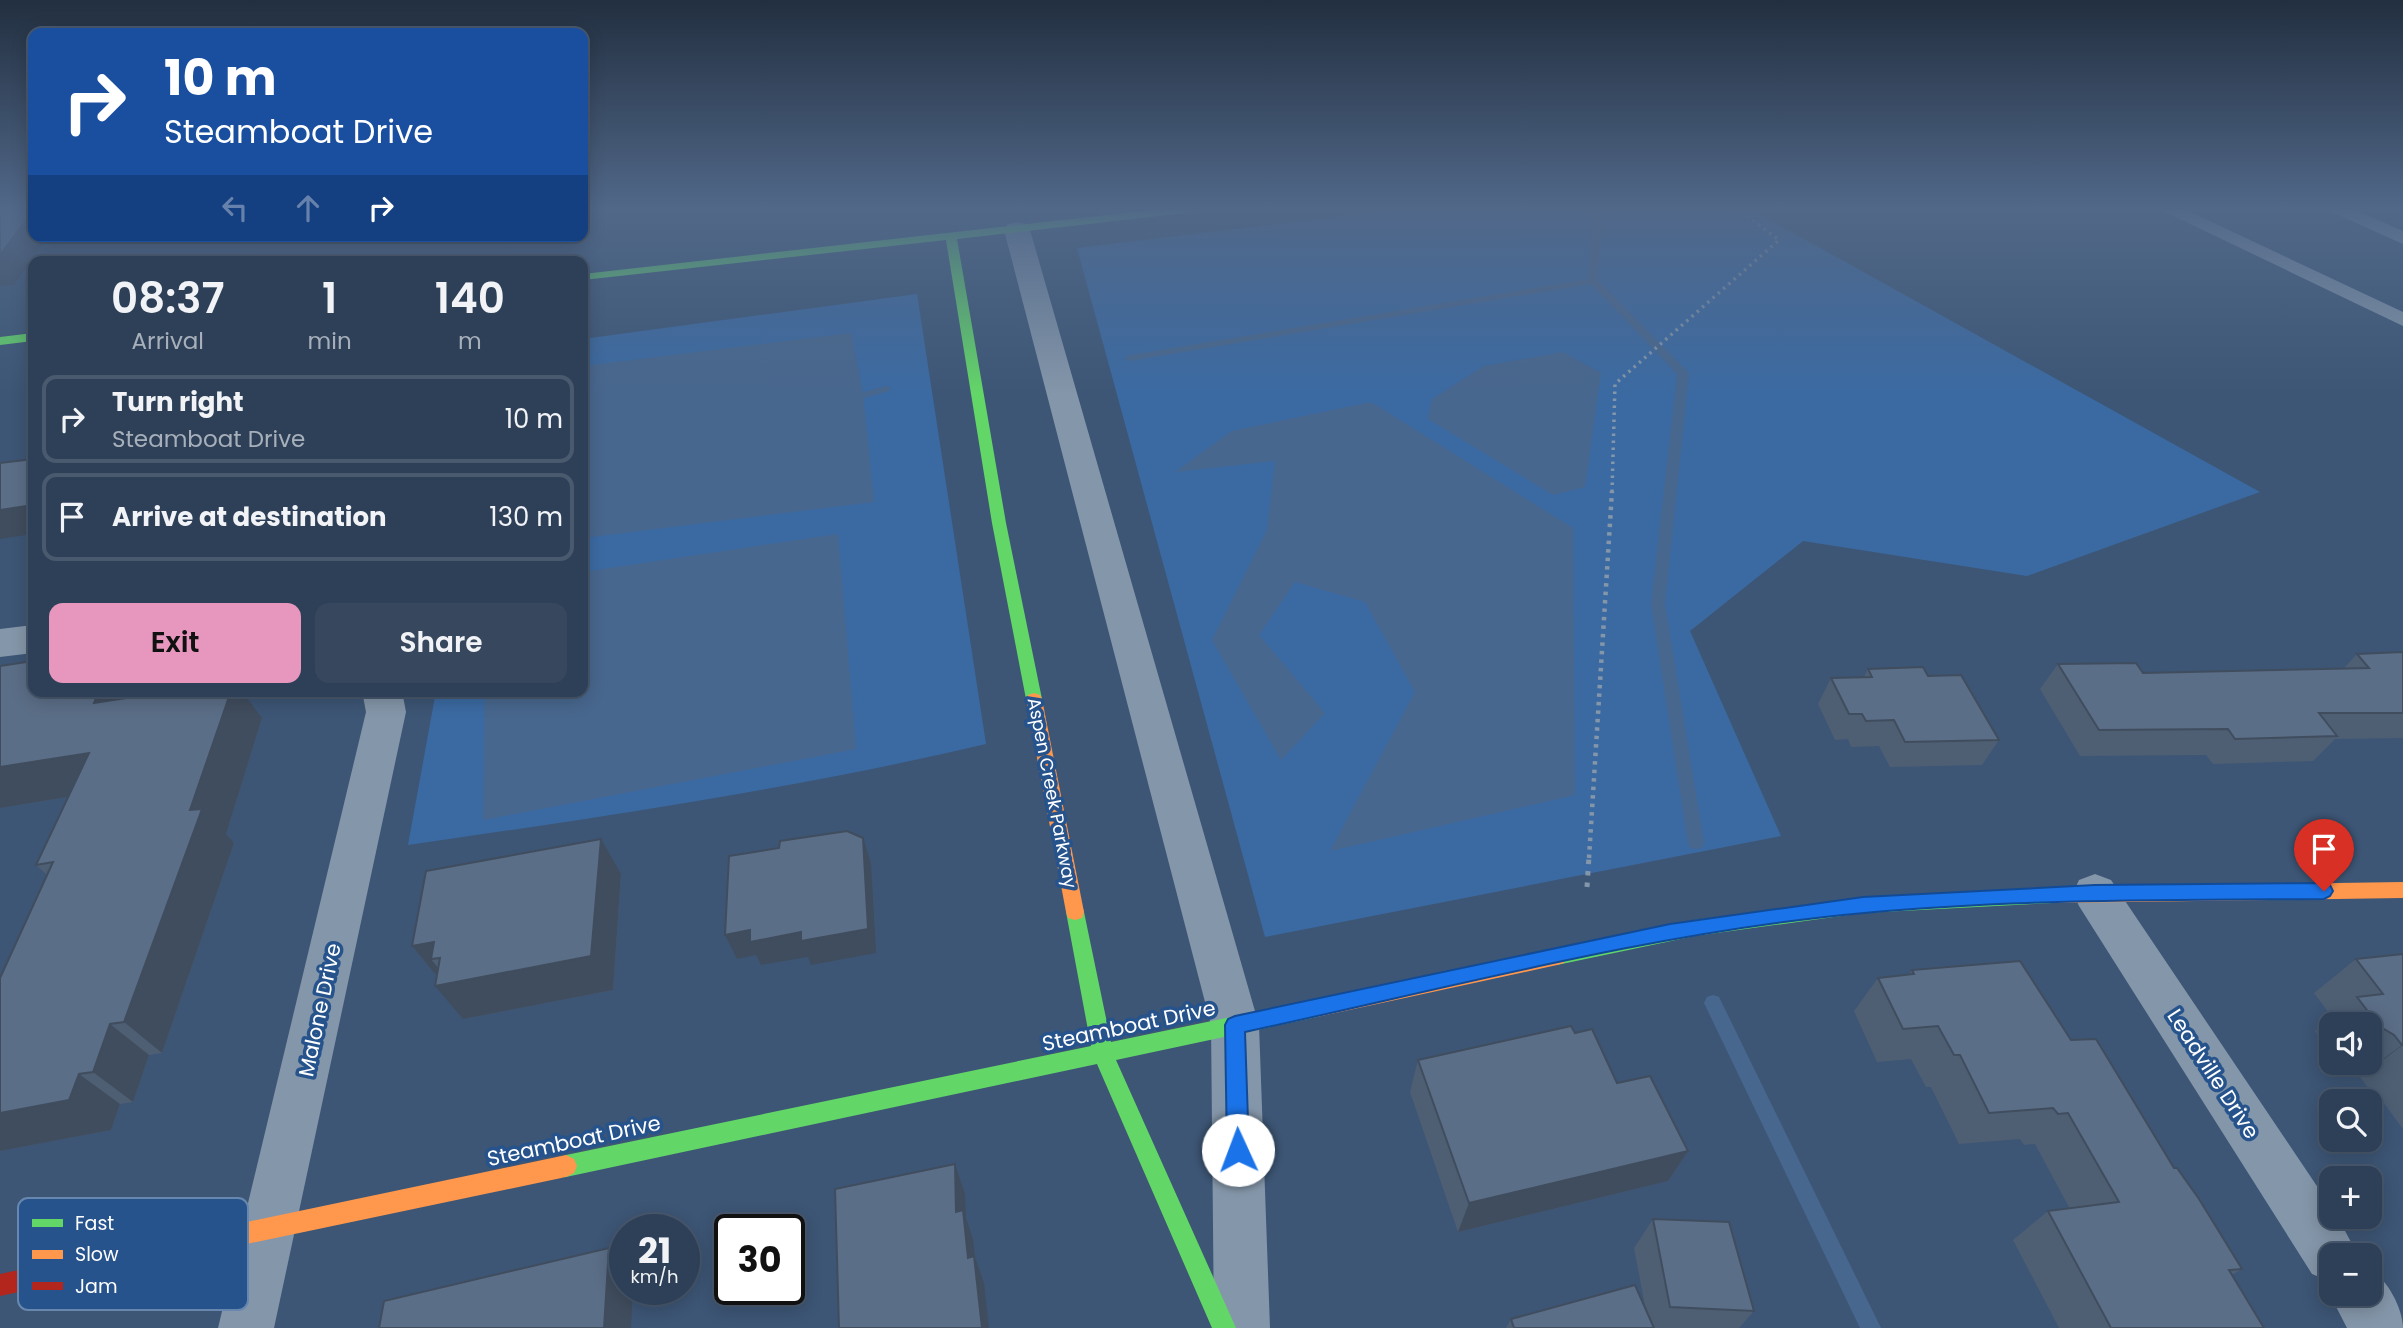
<!DOCTYPE html>
<meta charset="utf-8">
<style>
body{margin:0;font-family:Poppins,sans-serif;background:#36475e;color:#f1f3f6;height:100vh;display:flex;flex-direction:column;font-size:26px;white-space:nowrap}
*{box-sizing:border-box;margin:0}
p{font-size:23px;color:#a7afba}
.icon{flex:none;width:38px;height:38px;fill:none;stroke:currentColor;stroke-width:2;stroke-linecap:round;stroke-linejoin:round}
.map{position:relative;flex:1;overflow:hidden}
.details{position:absolute;left:28px;top:256px;width:560px;height:441px;display:flex;flex-direction:column;background:#2e4058;border-radius:14px;box-shadow:0 4px 18px #0003,0 0 0 2px #49596e}
.details>*{flex:none}
.banner{position:absolute;left:28px;top:28px;width:560px;height:214px;border-radius:14px;box-shadow:0 4px 18px #0003,0 0 0 2px #49596e;background:#1a4fa0;color:#fff;overflow:hidden}
.controls{position:absolute;left:2319px;top:1012px;display:grid;gap:14px}
.controls a{display:grid;place-items:center;width:63px;height:63px;border-radius:14px;background:#2e4058;box-shadow:0 4px 18px #0003,0 0 0 2px #49596e;font-size:35px}
.speed{position:absolute;left:609px;top:1214px;display:flex;gap:14px;font-size:35px;font-weight:700;text-align:center}
.speed>*{display:grid;place-content:center;width:91px;height:91px;border-radius:50%;background:#2e4058;box-shadow:0 4px 18px #0003,0 0 0 2px #49596e;line-height:1}
.speed small{font-size:18px;font-weight:400}
.speed .limit{border:4px solid #111;border-radius:10px;background:#fff;color:#111}
.pin{position:absolute;display:grid;place-items:center;width:60px;height:60px;color:#fff;margin:-72px -30px;border-radius:50% 50% 50% 0;rotate:-45deg;box-shadow:0 0 7px #0007}
.pin .icon{rotate:45deg}
.me{position:absolute;width:77px;margin:-38px;rotate:358deg;stroke-linejoin:round;filter:drop-shadow(0 0 5px #0008)}
.turn{display:flex;align-items:center;gap:24px;height:147px;padding:0 21px;font-size:32px}
.turn .icon{width:91px;height:91px;stroke-width:2.5}
.turn b{display:block;font-size:49px;line-height:60px}
.lanes{display:flex;align-items:center;height:66px;padding:0 21px;background:#0003;justify-content:center;gap:35px;direction:ltr}
.lanes .off{opacity:.35}
.eta{display:flex;justify-content:space-evenly;align-items:center;height:119px;text-align:center}
.eta b{font-size:42px;font-weight:600;line-height:49px}
.action{display:flex;gap:14px;margin-top:auto;padding:14px 21px}
.action a{flex:1;height:80px;border-radius:14px;background:#e797bd;color:#111;font-size:28px;font-weight:600;line-height:80px;text-align:center}
.action a+a{background:#36475e;color:#f1f3f6}
ul{padding:0;list-style:none}
li{display:flex;align-items:center;gap:21px;height:88px;margin:0 14px 10px;padding:0 7px;border:4px solid #49596e;border-radius:14px}
li div{flex:1}
li b{display:block;font-size:26px}
li em{font-style:normal}
.map>svg:first-child{display:block}
.green{fill:#3b6aa2}
.water{fill:#48678e}
.lines{fill:none;stroke-linecap:round;stroke-linejoin:round}
.stream{fill:#48678e;fill-rule:evenodd}
.path-far2{stroke:#8496a9;stroke-width:3.5;stroke-dasharray:2.5 4.5;stroke-linecap:butt}
.path-far1{stroke:#8496a9;stroke-width:4.5;stroke-dasharray:3.5 5;stroke-linecap:butt}
.path{stroke:#8496a9;stroke-width:5;stroke-dasharray:4.5 7;stroke-linecap:butt}
.lane{fill:#8496a9;fill-rule:evenodd}
.street{fill:#8496a9;fill-rule:evenodd}
.fast{fill:#63d668;fill-rule:evenodd}
.slow{fill:#ff974d;fill-rule:evenodd}
.jam{fill:#b3261e;fill-rule:evenodd}
.wall{fill:#4e5f74}
.shaded-wall{fill:#404d5e}
.building{fill:#5b6e87;stroke:#404d5e;stroke-width:2}
.route{fill:#1a73e8;stroke:#114b97;stroke-width:2}
.labels{text-anchor:middle;stroke-width:7;stroke-linejoin:round;paint-order:stroke}
.street-label{font-size:18px;fill:#fff;stroke:#26538c}
.near-street-label{font-size:21px;fill:#fff;stroke:#26538c}
.key{fill:#26538c;stroke:#6787ae;stroke-width:2}
.key-label{font-size:19px;fill:#fff}
</style>
<div class="map">
<svg width="2403" height="1328" viewBox="0 0 2403 1328">
<rect width="100%" height="100%" fill="#3d5675"/>
<g class="green">
<polygon points="1411,208 1748,208 2260,492 2027,576 1803,541 1690,631 1781,836 1265,937 1077,248"/>
<path d="M917 294 986 744C795 789 601 817 408 845L436 691H583V339Z"/>
</g>
<g class="water">
<polygon points="851,333 863,394 874,502 583,538 583,366"/>
<polygon points="1563,352 1601,373 1585,487 1553,495 1428,419 1432,399 1484,366"/>
<polygon points="1371,402 1573,528 1575,795 1330,851 1415,692 1365,602 1295,582 1259,635 1325,713 1281,760 1212,640 1267,530 1275,461 1175,472 1232,431"/>
<polygon points="838,534 856,749 483,820 485,691 583,691 583,572"/>
</g>
<g class="lines">
<g class="stream">
<polygon points="1593,208 1603,208 1598,280 1689,373 1665,604 1704,843 1702,848 1696,849 1690,848 1688,843 1651,604 1677,374 1591,284 1130,361 1124,358 1130,355 1588,279"/>
<polygon points="886,386 890,387 890,391 845,403 839,400 841,398"/>
<polygon points="1713,995 1719,997 1881,1328 1860,1328 1704,1003 1707,997"/>
</g>
<polyline class="path-far2" points="1612,492 1615,384 1779,240 1737,208"/>
<polyline class="path-far1" points="1589,858 1612,491"/>
<polyline class="path" points="1587,887 1589,856"/>
<g class="lane">
<polygon points="2157,208 2182,208 2403,312 2403,326"/>
<polygon points="2323,208 2350,208 2403,231 2403,244"/>
</g>
<g class="street">
<polygon points="1017,222 1026,224 1030,230 1259,1025 1270,1328 1214,1328 1211,1025 1004,230 1008,224"/>
<polygon points="33,625 33,653 0,657 0,629"/>
<polygon points="362,691 402,691 406,712 274,1328 218,1328 366,712"/>
<polygon points="2095,874 2111,880 2331,1207 2331,1216 2337,1216 2358,1255 2331,1255 2331,1282 2312,1274 2079,906 2073,893 2079,880"/>
<path d="M2370 1270C2387 1278 2403 1309 2403 1328H2347L2329 1293 2331 1289V1293H2370Z"/>
</g>
<g class="fast">
<polygon points="1169,208 1208,208 1203,211 957,239 1006,523 1042,699 1040,703 1028,703 1026,699 992,523 946,240 583,280 583,274"/>
<polygon points="33,333 33,341 0,345 0,337"/>
<polygon points="2053,887 2059,890 2062,895 2059,900 2053,903 1863,913 1695,936 1557,965 1550,963 1548,957 1550,951 1557,949 1695,920 1863,897"/>
<polygon points="1075,904 1082,906 1084,912 1111,1042 1317,999 1324,1002 1327,1008 1324,1014 1317,1017 1116,1060 1236,1328 1212,1328 1097,1064 566,1177 558,1173 555,1166 558,1159 566,1155 1091,1046 1066,912 1068,906"/>
</g>
<g class="slow">
<polygon points="1034,693 1040,695 1042,699 1084,912 1082,918 1075,920 1068,918 1066,912 1026,699 1028,695"/>
<polygon points="2403,882 2403,898 2053,903 2047,900 2044,895 2047,890 2053,887"/>
<polygon points="1557,949 1564,951 1566,957 1564,963 1557,965 1317,1017 1310,1014 1307,1008 1310,1002 1317,999"/>
<polygon points="566,1155 574,1159 577,1166 574,1173 566,1177 189,1256 181,1253 178,1245 181,1237 189,1234"/>
</g>
<polygon class="jam" points="189,1234 197,1237 200,1245 197,1253 189,1256 0,1296 0,1274"/>
</g>
<g class="wall">
<polygon points="2403,652 2403,738 2335,739 2313,761 2213,764 2206,755 2080,756 2040,689 2058,664 2143,673 2344,668 2357,654"/>
<polygon points="0,666 33,691 139,696 262,718 226,834 234,843 162,1053 149,1055 133,1102 120,1104 111,1130 0,1151 47,875 36,865 68,797 0,808"/>
<polygon points="1868,669 1928,676 1999,740 1982,765 1890,767 1879,746 1851,747 1848,739 1835,740 1818,704 1831,678 1864,677"/>
<polygon points="621,874 613,990 463,1019 437,976 412,946"/>
<polygon points="2403,954 2403,1129 2383,1102 2378,1101 2360,1077 2357,1078 2349,1068 2341,1062 2370,1062 2370,1024 2331,1024 2331,1053 2315,1031 2332,1017 2314,993 2356,959"/>
<polygon points="1912,970 2071,1040 2174,1168 2242,1269 2232,1275 2264,1328 2059,1328 2013,1240 2048,1211 2070,1209 2035,1144 2024,1145 2020,1139 1959,1144 1931,1087 1926,1087 1911,1059 1877,1062 1854,1011 1878,978 1909,975"/>
<polygon points="1575,1033 1617,1083 1688,1151 1668,1181 1458,1232 1410,1092 1418,1060"/>
<polygon points="1653,1219 1754,1311 1739,1328 1506,1328 1511,1319 1646,1311 1634,1248"/>
</g>
<g class="shaded-wall">
<polygon points="33,211 33,236 49,236 14,285 0,286 0,255"/>
<polygon points="33,505 33,534 0,539 0,510"/>
<polygon points="99,691 135,691 143,700 94,703"/>
<polygon points="231,691 242,691 262,718 226,834 234,843 162,1053 124,1022 190,810"/>
<polygon points="89,753 123,788 0,808 0,767"/>
<polygon points="863,838 871,863 876,953 811,965 808,957 761,965 756,955 737,959 725,935"/>
<polygon points="601,839 621,874 613,990 463,1019 435,986"/>
<polygon points="434,942 431,959 447,979 440,980 412,946"/>
<polygon points="110,1024 149,1055 133,1102 93,1072"/>
<polygon points="2403,1045 2360,1077 2357,1078 2402,1045"/>
<polygon points="79,1074 120,1104 111,1130 0,1151 0,1113"/>
<polygon points="1688,1151 1668,1181 1458,1232 1469,1203"/>
<polygon points="955,1164 965,1194 966,1218 973,1239 975,1257 984,1283 989,1328 982,1328 968,1258 956,1212"/>
<polygon points="609,1248 625,1265 625,1290 633,1290 631,1328 604,1328"/>
</g>
<g class="building">
<polygon points="33,209 33,211 0,255 0,212"/>
<polygon points="33,459 33,505 0,510 0,463"/>
<polygon points="2403,652 2403,713 2319,713 2337,736 2235,739 2228,729 2099,730 2058,664 2136,663 2143,673 2369,668 2357,654"/>
<polygon points="33,661 33,691 99,691 94,703 171,691 231,691 190,810 202,809 124,1022 110,1024 93,1072 79,1074 69,1100 0,1113 0,978 53,862 36,865 89,753 0,767 0,666"/>
<polygon points="1923,667 1928,676 1961,675 1999,740 1905,742 1894,720 1866,721 1862,714 1849,714 1831,678 1872,677 1868,669"/>
<polygon points="847,831 863,838 868,929 801,941 801,932 750,942 750,930 725,935 729,856 779,848 780,841"/>
<polygon points="601,839 591,956 435,986 440,958 431,959 434,942 412,946 426,871"/>
<polygon points="2403,954 2403,1045 2402,1045 2394,1035 2379,1026 2357,997 2383,994 2356,959"/>
<polygon points="2020,961 2071,1040 2096,1039 2174,1168 2177,1168 2199,1199 2242,1269 2229,1270 2264,1328 2111,1328 2048,1211 2119,1202 2068,1113 2058,1114 2053,1108 1989,1113 1960,1055 1954,1055 1938,1026 1903,1029 1878,978 1914,974 1912,970"/>
<polygon points="1571,1026 1575,1033 1592,1029 1617,1083 1650,1076 1688,1151 1469,1203 1418,1060"/>
<polygon points="955,1164 956,1212 963,1210 968,1258 974,1256 982,1328 839,1328 835,1189"/>
<polygon points="1653,1219 1729,1222 1754,1311 1670,1307"/>
<polygon points="609,1248 604,1328 379,1328 384,1301"/>
<polygon points="1635,1285 1654,1328 1514,1328 1511,1319"/>
</g>
<linearGradient id="sky" x2="0" y2="1"><stop stop-color="#222f40"/><stop offset="0.53" stop-color="#516889"/><stop offset="1" stop-color="#516889" stop-opacity="0"/></linearGradient>
<rect width="2403" height="394" fill="url(#sky)"/>
<path class="route" d="M2324 883 2330 885 2333 891 2330 896 2324 899C2171 900 2016 899 1864 913 1655 932 1449 988 1245 1032L1249 1150 1245 1157 1238 1160 1230 1157 1227 1150 1225 1025 1228 1019 1235 1016 1670 924 1863 897 2095 885Z"/>
<g class="labels">
<g class="street-label">
<text transform="translate(1052 793) rotate(79)" y="6">Aspen Creek Parkway</text>
</g>
<g class="near-street-label">
<text transform="translate(320 1010) rotate(-78)" y="7">Malone Drive</text>
<text transform="translate(1129 1026) rotate(-12)" y="7">Steamboat Drive</text>
<text transform="translate(2213 1074) rotate(57)" y="7">Leadville Drive</text>
<text transform="translate(574 1141) rotate(-12)" y="7">Steamboat Drive</text>
</g>
</g>
<rect x="18" y="1198" width="230" height="112" rx="10" class="key"/>
<rect x="32" y="1219" width="31" height="8" fill="#63d668"/>
<rect x="32" y="1250" width="31" height="9" fill="#ff974d"/>
<rect x="32" y="1282" width="31" height="8" fill="#b3261e"/>
<g class="key-label">
<text x="75" y="1230">Fast</text>
<text x="75" y="1261">Slow</text>
<text x="75" y="1293">Jam</text>
</g>
</svg>
<div class="controls">
<a><svg class="icon" aria-label="sound" viewBox="0 0 24 24"><path d="M4 9h4l5-4v14l-5-4H4zM17 9q2 3 0 6"/></svg></a>
<a><svg class="icon" aria-label="search" viewBox="0 0 24 24"><circle cx="10" cy="10" r="6"/><path d="M15 15l6 6"/></svg></a>
<a>+</a>
<a>−</a>
</div>
<div class="speed"><div>21<small>km/h</small></div><div class="limit">30</div></div>
<div class="pin" style="left:2324px;top:891px;background:#d93025"><svg class="icon" aria-label="arrive" viewBox="0 0 24 24"><path d="M6 21V4h12l-3 4 3 4H6"/></svg></div>
<svg class="me" style="left:1238px;top:1150px" viewBox="-20 -20 40 40"><circle r="19" fill="#fff"/><path d="M0-13L10 11 0 6-10 11z" fill="#1a73e8"/></svg>
<div class="banner">
<div class="turn"><svg class="icon" aria-label="right" viewBox="0 0 24 24"><path d="M7 20v-9h11M14 6l5 5-5 5"/></svg><div><b>10 m</b>Steamboat Drive</div></div>
<div class="lanes"><svg class="icon off" aria-label="left" viewBox="0 0 24 24"><path d="M17 20v-9H6M10 6l-5 5 5 5"/></svg><svg class="icon off" aria-label="ahead" viewBox="0 0 24 24"><path d="M12 20V5M6 11l6-6 6 6"/></svg><svg class="icon" aria-label="right" viewBox="0 0 24 24"><path d="M7 20v-9h11M14 6l5 5-5 5"/></svg></div>
</div>
<section class="details">
<div class="eta">
<div><b>08:37</b><p>Arrival</p></div>
<div><b>1</b><p>min</p></div>
<div><b>140</b><p>m</p></div>
</div>
<ul>
<li><svg class="icon" aria-label="right" viewBox="0 0 24 24"><path d="M7 20v-9h11M14 6l5 5-5 5"/></svg><div><b>Turn right</b><p>Steamboat Drive</p></div><em>10 m</em></li>
<li><svg class="icon" aria-label="arrive" viewBox="0 0 24 24"><path d="M6 21V4h12l-3 4 3 4H6"/></svg><div><b>Arrive at destination</b></div><em>130 m</em></li>
</ul>
<div class="action"><a>Exit</a><a>Share</a></div>
</section>
</div>
